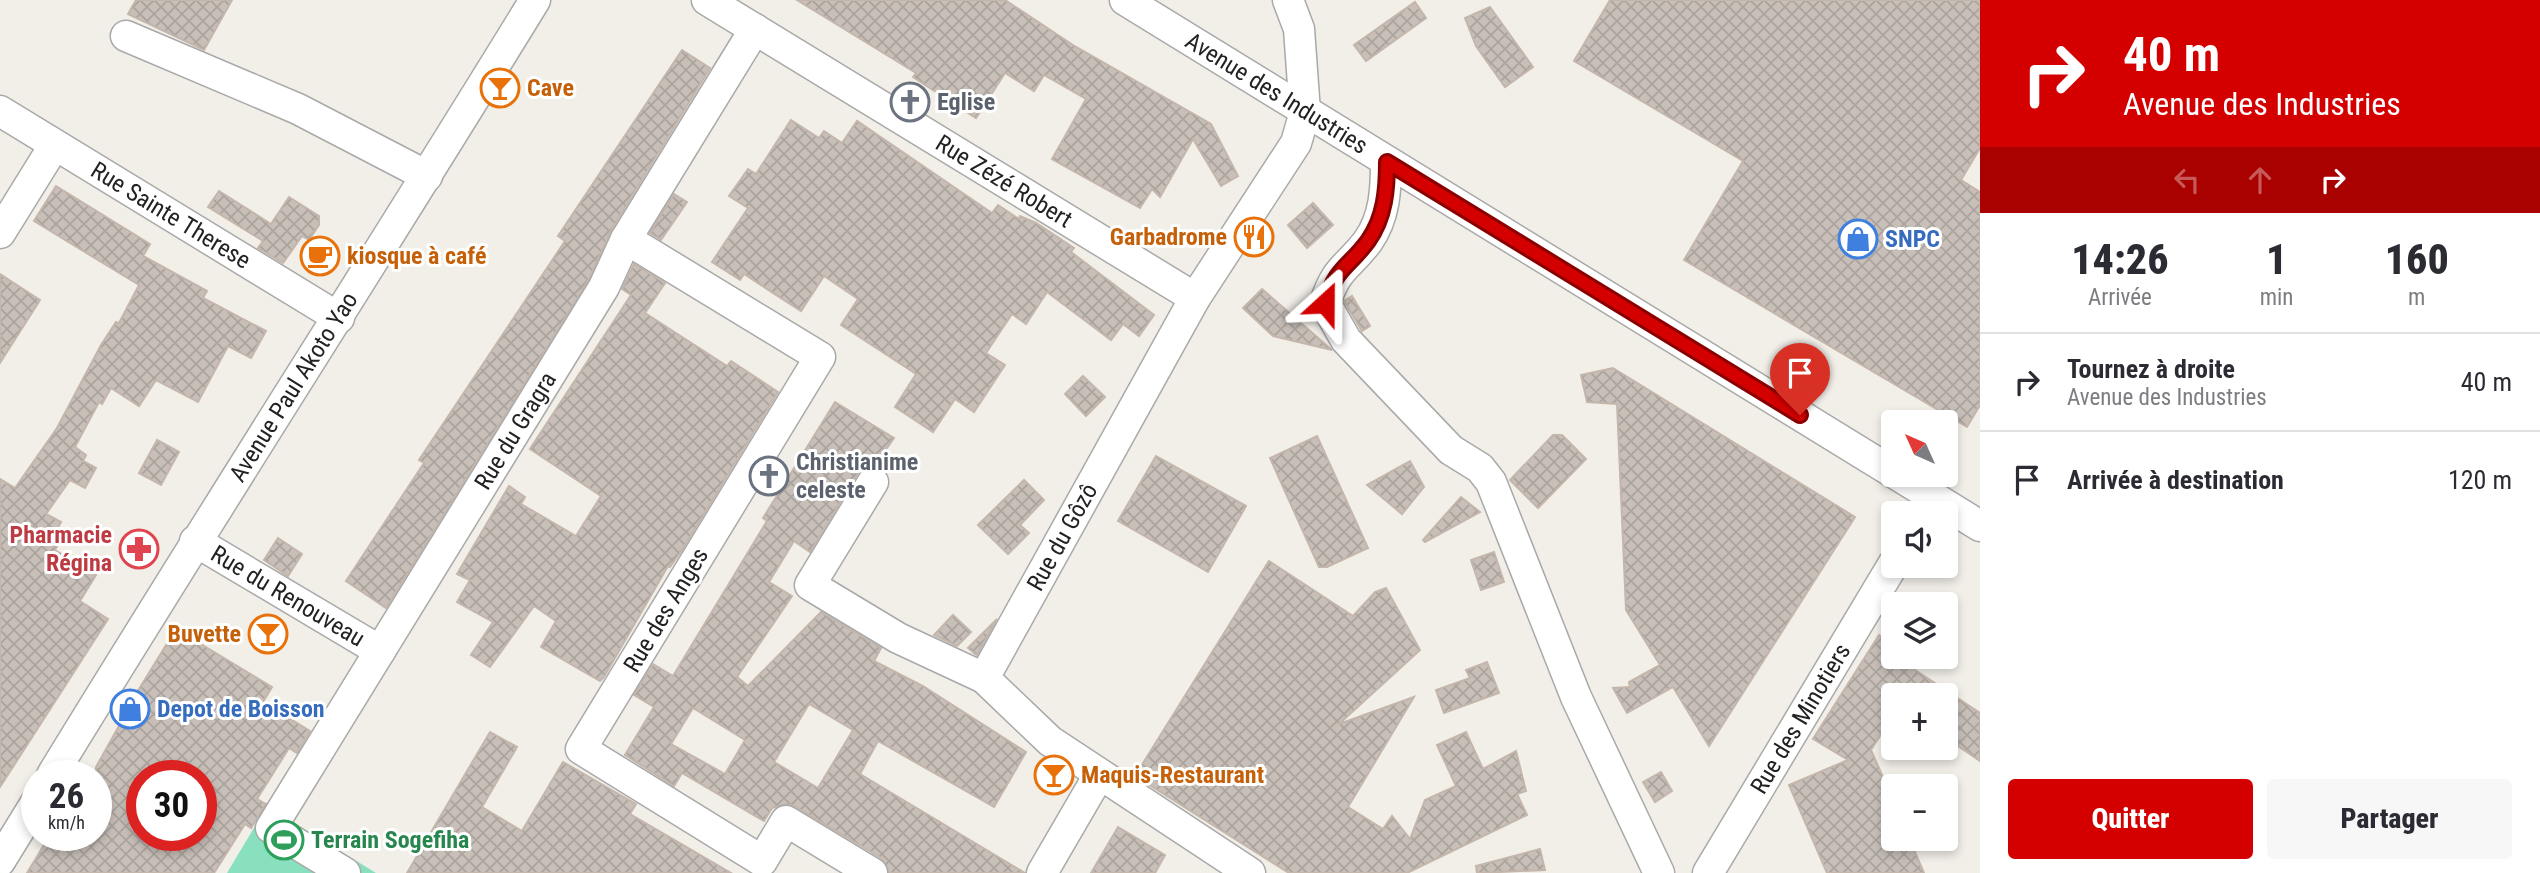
<!DOCTYPE html>
<html lang="fr">
<meta charset="utf-8">
<style>
body{margin:0;font-family:"Roboto Condensed",sans-serif;background:#f7f7f7;color:#2b2b33;height:100vh;display:flex;flex-direction:column;font-size:26px;white-space:nowrap}
*{box-sizing:border-box;margin:0}
p{font-size:23px;color:#7c7c81}
.icon{flex:none;width:38px;height:38px;fill:none;stroke:currentColor;stroke-width:2;stroke-linecap:round;stroke-linejoin:round}
.map{position:relative;flex:1;overflow:hidden}
.sheet{display:flex;flex-direction:column;background:#fff;width:560px}
.sheet>*{flex:none}
.guide{background:#d40000;color:#fff;overflow:hidden}
.needle{width:46px;rotate:315deg}
.buttons{position:absolute;left:1881px;top:410px;display:grid;gap:14px}
.buttons a{display:grid;place-items:center;width:77px;height:77px;border-radius:7px;background:#fff;box-shadow:0 4px 10px #0003;font-size:35px}
.speed{position:absolute;left:21px;top:760px;display:flex;gap:14px;font-size:35px;font-weight:700;text-align:center}
.speed>*{display:grid;place-content:center;width:91px;height:91px;border-radius:50%;background:#fff;box-shadow:0 4px 10px #0003;line-height:1}
.speed small{font-size:18px;font-weight:400}
.speed .limit{border:10px solid #d22;background:#fff;color:#111}
.pin{position:absolute;display:grid;place-items:center;width:60px;height:60px;color:#fff;margin:-72px -30px;border-radius:50% 50% 50% 0;rotate:-45deg;box-shadow:0 0 7px #0007}
.pin .icon{rotate:45deg}
.me{position:absolute;width:77px;margin:-38px;rotate:24deg;stroke-linejoin:round;filter:drop-shadow(0 0 5px #0008)}
.turn{display:flex;align-items:center;gap:24px;height:147px;padding:0 28px;font-size:32px}
.turn .icon{width:91px;height:91px;stroke-width:2.5}
.turn b{display:block;font-size:49px;line-height:60px}
.lanes{display:flex;align-items:center;height:66px;padding:0 28px;background:#0003;justify-content:center;gap:35px;direction:ltr}
.lanes .off{opacity:.35}
.eta{display:flex;justify-content:space-evenly;align-items:center;height:119px;text-align:center}
.eta b{font-size:42px;font-weight:800;line-height:49px}
.cta{display:flex;gap:14px;margin-top:auto;padding:14px 28px}
.cta a{flex:1;height:80px;border-radius:7px;background:#d40000;color:#fff;font-size:28px;font-weight:800;line-height:80px;text-align:center}
.cta a+a{background:#f7f7f7;color:#2b2b33}
ul{padding:0;list-style:none}
li{display:flex;align-items:center;gap:21px;height:98px;padding:0 28px;border-top:2px solid #e1e1e2}
li div{flex:1}
li b{display:block;font-size:26px}
li em{font-style:normal}
main{display:flex;flex:1;min-height:0}
.map>svg:first-child{display:block}
.pitch{fill:#88e0be}
.building{fill:url(#building-cross-hatch);stroke:#c4b6ab;stroke-width:2;fill-rule:evenodd}
.lines{fill:none;stroke-linecap:round;stroke-linejoin:round}
.minor-casing{stroke:#a9a9a9;stroke-width:33}
.minor{stroke:#fff;stroke-width:30}
.route-casing{stroke:#8a0000;stroke-width:18}
.route{stroke:#d40000;stroke-width:12}
.labels{text-anchor:middle;stroke-width:6;stroke-linejoin:round;paint-order:stroke}
.food-label{font-size:24px;font-weight:bold;fill:#c56008;stroke:#fff;text-anchor:start}
.street-label{font-size:24px;fill:#222;stroke:#fff}
.worship-label{font-size:24px;font-weight:bold;fill:#5b616d;stroke:#fff;text-anchor:start}
.shop-label{font-size:24px;font-weight:bold;fill:#366cbe;stroke:#fff;text-anchor:start}
.health-label{font-size:24px;font-weight:bold;fill:#be3a42;stroke:#fff;text-anchor:end}
.leisure-label{font-size:24px;font-weight:bold;fill:#27864d;stroke:#fff;text-anchor:start}
</style>
<main>
<div class="map">
<svg width="1980" height="873" viewBox="0 0 1980 873">
<defs>
<pattern id="building-cross-hatch" width="8" height="8" patternUnits="userSpaceOnUse" patternTransform="scale(1.75)"><rect width="8" height="8" fill="#c7bfb8"/><path d="M0 0l8 8M0 8l8-8" fill="none" stroke="#aba49e"/></pattern>
</defs>
<rect width="100%" height="100%" fill="#f2efe9"/>
<polygon class="pitch" points="267,806 376,873 227,873"/>
<g class="building">
<polygon points="136,0 232,0 204,50 128,14"/>
<polygon points="797,0 1005,0 1073,45 1211,124 1238,176 1221,186 1193,139 1160,197 1152,189 1140,208 1052,159 1086,99 1044,75 1034,91 1005,73 976,118 913,77 916,73"/>
<polygon points="1610,0 1980,0 1980,148 1961,180 1980,192 1980,405 1967,427 1684,260 1743,161 1574,61"/>
<polygon points="1415,2 1426,18 1366,61 1354,45"/>
<polygon points="1490,7 1533,67 1505,87 1476,46 1465,18"/>
<polygon points="682,50 710,68 611,230 589,279 386,608 346,581 424,463 419,460 565,241 558,236"/>
<polygon points="791,120 819,138 824,131 842,143 857,121 992,213 998,205 1019,219 1020,216 1036,223 1074,248 1071,252 1154,315 1139,336 1123,324 1111,340 1047,292 1026,324 1012,314 986,353 1005,365 974,412 955,399 933,432 895,407 916,374 841,325 858,299 824,276 801,311 744,274 740,280 712,262 748,208 729,196 748,169 756,174"/>
<polygon points="56,186 150,244 143,256 207,291 203,298 266,331 251,358 228,346 198,402 156,380 139,406 111,388 102,404 99,402 75,447 86,455 83,461 96,468 85,488 70,480 46,514 61,522 53,537 60,540 55,550 96,575 80,601 108,619 0,787 0,479 15,488 57,428 101,345 116,322 119,323 139,285 34,221"/>
<polygon points="219,191 271,224 289,197 319,216 319,225 309,240 302,236 283,263 258,248 263,241 208,207"/>
<polygon points="674,194 687,202 661,240 650,233"/>
<polygon points="1313,203 1333,225 1307,248 1288,225"/>
<polygon points="634,264 665,283 645,313 727,366 731,361 778,392 682,550 670,567 668,566 604,677 600,681 541,647 556,621 534,606 490,667 471,655 493,622 457,602 470,580 457,574 509,486 525,497 521,504 576,536 601,496 530,449 631,295 622,289"/>
<polygon points="0,274 40,300 0,363"/>
<polygon points="1262,289 1332,350 1273,336 1243,308"/>
<polygon points="1352,296 1370,326 1362,331 1344,301"/>
<polygon points="1613,368 1855,517 1709,746 1673,687 1627,713 1613,688 1630,687 1629,682 1660,665 1626,610 1617,404 1587,402 1581,375"/>
<polygon points="1083,376 1105,397 1086,416 1065,394"/>
<path d="M835 402 894 438 875 465 865 466 858 473 810 552 794 541 769 582 792 596 737 677 748 686 821 612 881 648 874 661 923 686 1026 752 994 807 878 741 860 774 1025 873H889L881 858 794 806 786 804 772 808 764 821 682 773 674 786 625 755 654 707 634 695 653 664 673 676 767 521 763 518ZM809 704 853 730 818 788 774 762ZM693 708 745 740 725 774 671 744Z"/>
<polygon points="1553,435 1562,435 1586,459 1538,508 1510,480"/>
<polygon points="1317,436 1368,548 1327,567 1319,567 1270,458"/>
<polygon points="157,440 179,452 161,485 139,473"/>
<polygon points="1156,456 1246,506 1208,572 1118,521"/>
<polygon points="1410,461 1424,487 1402,514 1367,485"/>
<polygon points="1024,480 1044,500 1020,525 1029,533 1008,554 978,525"/>
<polygon points="1461,497 1480,512 1425,542 1423,540"/>
<polygon points="278,538 302,554 288,576 264,560"/>
<polygon points="1494,552 1504,582 1481,590 1471,560"/>
<polygon points="1269,561 1353,616 1375,592 1386,588 1420,650 1339,724 1414,697 1348,807 1383,829 1392,816 1410,839 1425,800 1456,786 1437,745 1466,732 1483,769 1516,751 1526,791 1517,794 1527,815 1407,873 1289,873 1135,776"/>
<polygon points="953,615 971,632 957,646 934,635"/>
<polygon points="997,619 977,655 975,654 968,648"/>
<path d="M186 635 272 687 263 702 310 731 297 753 289 748 257 799 266 804 251 828 245 824 214 873H27L50 835H96V767L120 724 118 723 171 637 181 643ZM142 775H201V835H142Z"/>
<polygon points="1879,635 1894,644 1894,656 1980,713 1980,761 1946,738 1946,695 1894,695 1894,714 1871,750 1894,802 1894,838 1909,838 1924,873 1827,873 1789,785 1848,760 1813,739"/>
<polygon points="1487,662 1499,693 1444,713 1436,690 1470,678 1466,670"/>
<polygon points="490,732 517,747 482,807 522,831 563,762 636,804 630,814 731,873 407,873"/>
<polygon points="1661,772 1672,791 1655,802 1643,782"/>
<polygon points="1118,827 1165,855 1155,873 1091,873"/>
<polygon points="1540,849 1545,870 1477,873 1476,866"/>
</g>
<g class="lines">
<defs>
<g id="minor">
<path id="s1" d="M707 0 1195 298"/>
<path id="s2" d="M1125 0 1894 473"/>
<polyline points="126,36 298,109 427,176"/>
<path id="s3" d="M0 111 339 318"/>
<path d="M1386 162C1386 189 1385 217 1368 241 1348 268 1337 266 1325 303L1346 340 1451 450 1480 468 1491 482 1576 697 1659 873"/>
<polyline points="0,233 54,146"/>
<polyline points="626,239 820,357 581,749 762,861 786,821 872,873"/>
<polyline points="1896,474 1980,526"/>
<polyline points="873,482 810,585 898,638 984,678"/>
<path id="s4" d="M195 541 380 651"/>
<path id="s5" d="M52 775C211 515 376 259 535 0"/>
<polyline points="0,861 37,801"/>
<path id="s6" d="M345 873 271 828 604 287 626 239 755 29"/>
<polyline points="1042,873 1099,775"/>
<path id="s7" d="M1250 873 1050 741 984 678 1195 298 1296 143 1305 112 1299 29 1288 0"/>
<path id="s8" d="M1708 873 1894 563"/>
</g>
</defs>
<use href="#minor" class="minor-casing"/>
<use href="#minor" class="minor"/>
</g>
<g class="lines">
<defs>
<path id="route" d="M1325 303C1337 266 1348 268 1368 241 1385 217 1387 189 1387 162L1800 415"/>
</defs>
<use href="#route" class="route-casing"/>
<use href="#route" class="route"/>
</g>
<defs>
<symbol id="bar-ring" viewBox="-11 -11 22 22"><circle r="9.5" fill="#fff" stroke="#e8710a" stroke-width="1.5"/><path d="M-6-5H6L.8 .8V4.5H3.5V6h-7V4.5H-.8V.8Z" fill="#e8710a"/></symbol>
<symbol id="church-ring" viewBox="-11 -11 22 22"><circle r="9.5" fill="#fff" stroke="#6b7280" stroke-width="1.5"/><path d="M-1.2-6h2.4v3.5h3.3v2.4h-3.3V6h-2.4V-.1h-3.3v-2.4h3.3Z" fill="#6b7280"/></symbol>
<symbol id="restaurant-ring" viewBox="-11 -11 22 22"><circle r="9.5" fill="#fff" stroke="#e8710a" stroke-width="1.5"/><path d="M-5-6h1v4h1v-4h1v4h1v-4h1v5L-1.5 .5V6h-2V.5L-5-1ZM5-6V6H3V1.5H1.5Q1.5-4 5-6Z" fill="#e8710a"/></symbol>
<symbol id="shop-ring" viewBox="-11 -11 22 22"><circle r="9.5" fill="#fff" stroke="#3f7fe0" stroke-width="1.5"/><path d="M-5-2.5h2.3a2.7 3.5 0 0 1 5.4 0H5L5.5 6h-11ZM-1.5-2.5h3a1.5 2.3 0 0 0-3 0Z" fill="#3f7fe0"/></symbol>
<symbol id="cafe-ring" viewBox="-11 -11 22 22"><circle r="9.5" fill="#fff" stroke="#e8710a" stroke-width="1.5"/><path d="M-5.5-4.5H6V0H3Q3 3.5 0 3.5H-2.5Q-5.5 3.5-5.5 0ZM3-3.2v2h1.7v-2ZM-6 4.5H4V6H-6Z" fill="#e8710a"/></symbol>
<symbol id="pharmacy-ring" viewBox="-11 -11 22 22"><circle r="9.5" fill="#fff" stroke="#e0444e" stroke-width="1.5"/><path d="M-2-6h4v4h4v4h-4v4h-4v-4h-4v-4h4Z" fill="#e0444e"/></symbol>
<symbol id="stadium-ring" viewBox="-11 -11 22 22"><circle r="9.5" fill="#fff" stroke="#2e9e5b" stroke-width="1.5"/><path d="M0-5a6.5 5 0 1 0 0 10a6.5 5 0 1 0 0-10ZM-3.5-1.8h7v3.6h-7Z" fill="#2e9e5b"/></symbol>
</defs>
<g fill-rule="evenodd">
<use href="#bar-ring" x="478" y="66" width="44" height="44"/>
<use href="#church-ring" x="888" y="80" width="44" height="44"/>
<use href="#restaurant-ring" x="1232" y="215" width="44" height="44"/>
<use href="#shop-ring" x="1836" y="217" width="44" height="44"/>
<use href="#cafe-ring" x="298" y="234" width="44" height="44"/>
<use href="#church-ring" x="747" y="454" width="44" height="44"/>
<use href="#pharmacy-ring" x="117" y="527" width="44" height="44"/>
<use href="#bar-ring" x="246" y="612" width="44" height="44"/>
<use href="#shop-ring" x="108" y="687" width="44" height="44"/>
<use href="#bar-ring" x="1032" y="753" width="44" height="44"/>
<use href="#stadium-ring" x="262" y="818" width="44" height="44"/>
</g>
<g class="labels">
<g class="food-label">
<text x="527" y="96">Cave</text>
<text x="1227" y="245" text-anchor="end">Garbadrome</text>
<text x="347" y="264">kiosque à café</text>
<text x="241" y="642" text-anchor="end">Buvette</text>
<text x="1081" y="783">Maquis-Restaurant</text>
</g>
<g class="street-label">
<text dy="8" stroke="none"><textPath href="#s2" startOffset="178">Avenue des Industries</textPath></text>
<text dy="8" stroke="none"><textPath href="#s1" startOffset="348">Rue Zézé Robert</textPath></text>
<text dy="8" stroke="none"><textPath href="#s3" startOffset="200">Rue Sainte Therese</textPath></text>
<text dy="8" stroke="none"><textPath href="#s5" startOffset="457">Avenue Paul Akoto Yao</textPath></text>
<text dy="8" stroke="none"><textPath href="#s6" startOffset="553">Rue du Gragra</textPath></text>
<text dy="8" stroke="none"><textPath href="#s7" startOffset="492">Rue du Gôzô</textPath></text>
<text dy="8" stroke="none"><textPath href="#s4" startOffset="108">Rue du Renouveau</textPath></text>
<text transform="translate(666 610) rotate(-59)" y="8">Rue des Anges</text>
<text dy="8" stroke="none"><textPath href="#s8" startOffset="180">Rue des Minotiers</textPath></text>
</g>
<g class="worship-label">
<text x="937" y="110">Eglise</text>
<text x="796" y="470">Christianime<tspan x="796" dy="28">celeste</tspan></text>
</g>
<g class="shop-label">
<text x="1885" y="247">SNPC</text>
<text x="157" y="717">Depot de Boisson</text>
</g>
<g class="health-label">
<text x="112" y="543">Pharmacie<tspan x="112" dy="28">Régina</tspan></text>
</g>
<g class="leisure-label">
<text x="311" y="848">Terrain Sogefiha</text>
</g>
</g>
</svg>
<div class="buttons">
<a><svg class="needle" viewBox="-14 -14 28 28"><path d="M0-13l5 13h-10z" fill="#e53935"/><path d="M0 13l5-13h-10z" fill="#7c7c81"/></svg></a>
<a><svg class="icon" aria-label="sound" viewBox="0 0 24 24"><path d="M4 9h4l5-4v14l-5-4H4zM17 9q2 3 0 6"/></svg></a>
<a><svg class="icon" aria-label="layers" viewBox="0 0 24 24"><path d="M12 4l9 5-9 5-9-5zM3 14l9 5 9-5"/></svg></a>
<a>+</a>
<a>−</a>
</div>
<div class="speed"><div>26<small>km/h</small></div><div class="limit">30</div></div>
<div class="pin" style="left:1800px;top:415px;background:#d93025"><svg class="icon" aria-label="arrive" viewBox="0 0 24 24"><path d="M6 21V4h12l-3 4 3 4H6"/></svg></div>
<svg class="me" style="left:1325px;top:303px" viewBox="-20 -20 40 40"><path d="M0-17L14 15 0 8-14 15z" fill="#d40000" stroke="#fff" stroke-width="4"/></svg>
</div>
<section class="sheet">
<div class="guide">
<div class="turn"><svg class="icon" aria-label="right" viewBox="0 0 24 24"><path d="M7 20v-9h11M14 6l5 5-5 5"/></svg><div><b>40 m</b>Avenue des Industries</div></div>
<div class="lanes"><svg class="icon off" aria-label="left" viewBox="0 0 24 24"><path d="M17 20v-9H6M10 6l-5 5 5 5"/></svg><svg class="icon off" aria-label="ahead" viewBox="0 0 24 24"><path d="M12 20V5M6 11l6-6 6 6"/></svg><svg class="icon" aria-label="right" viewBox="0 0 24 24"><path d="M7 20v-9h11M14 6l5 5-5 5"/></svg></div>
</div>
<div class="eta">
<div><b>14:26</b><p>Arrivée</p></div>
<div><b>1</b><p>min</p></div>
<div><b>160</b><p>m</p></div>
</div>
<ul>
<li><svg class="icon" aria-label="right" viewBox="0 0 24 24"><path d="M7 20v-9h11M14 6l5 5-5 5"/></svg><div><b>Tournez à droite</b><p>Avenue des Industries</p></div><em>40 m</em></li>
<li><svg class="icon" aria-label="arrive" viewBox="0 0 24 24"><path d="M6 21V4h12l-3 4 3 4H6"/></svg><div><b>Arrivée à destination</b></div><em>120 m</em></li>
</ul>
<div class="cta"><a>Quitter</a><a>Partager</a></div>
</section>
</main>
